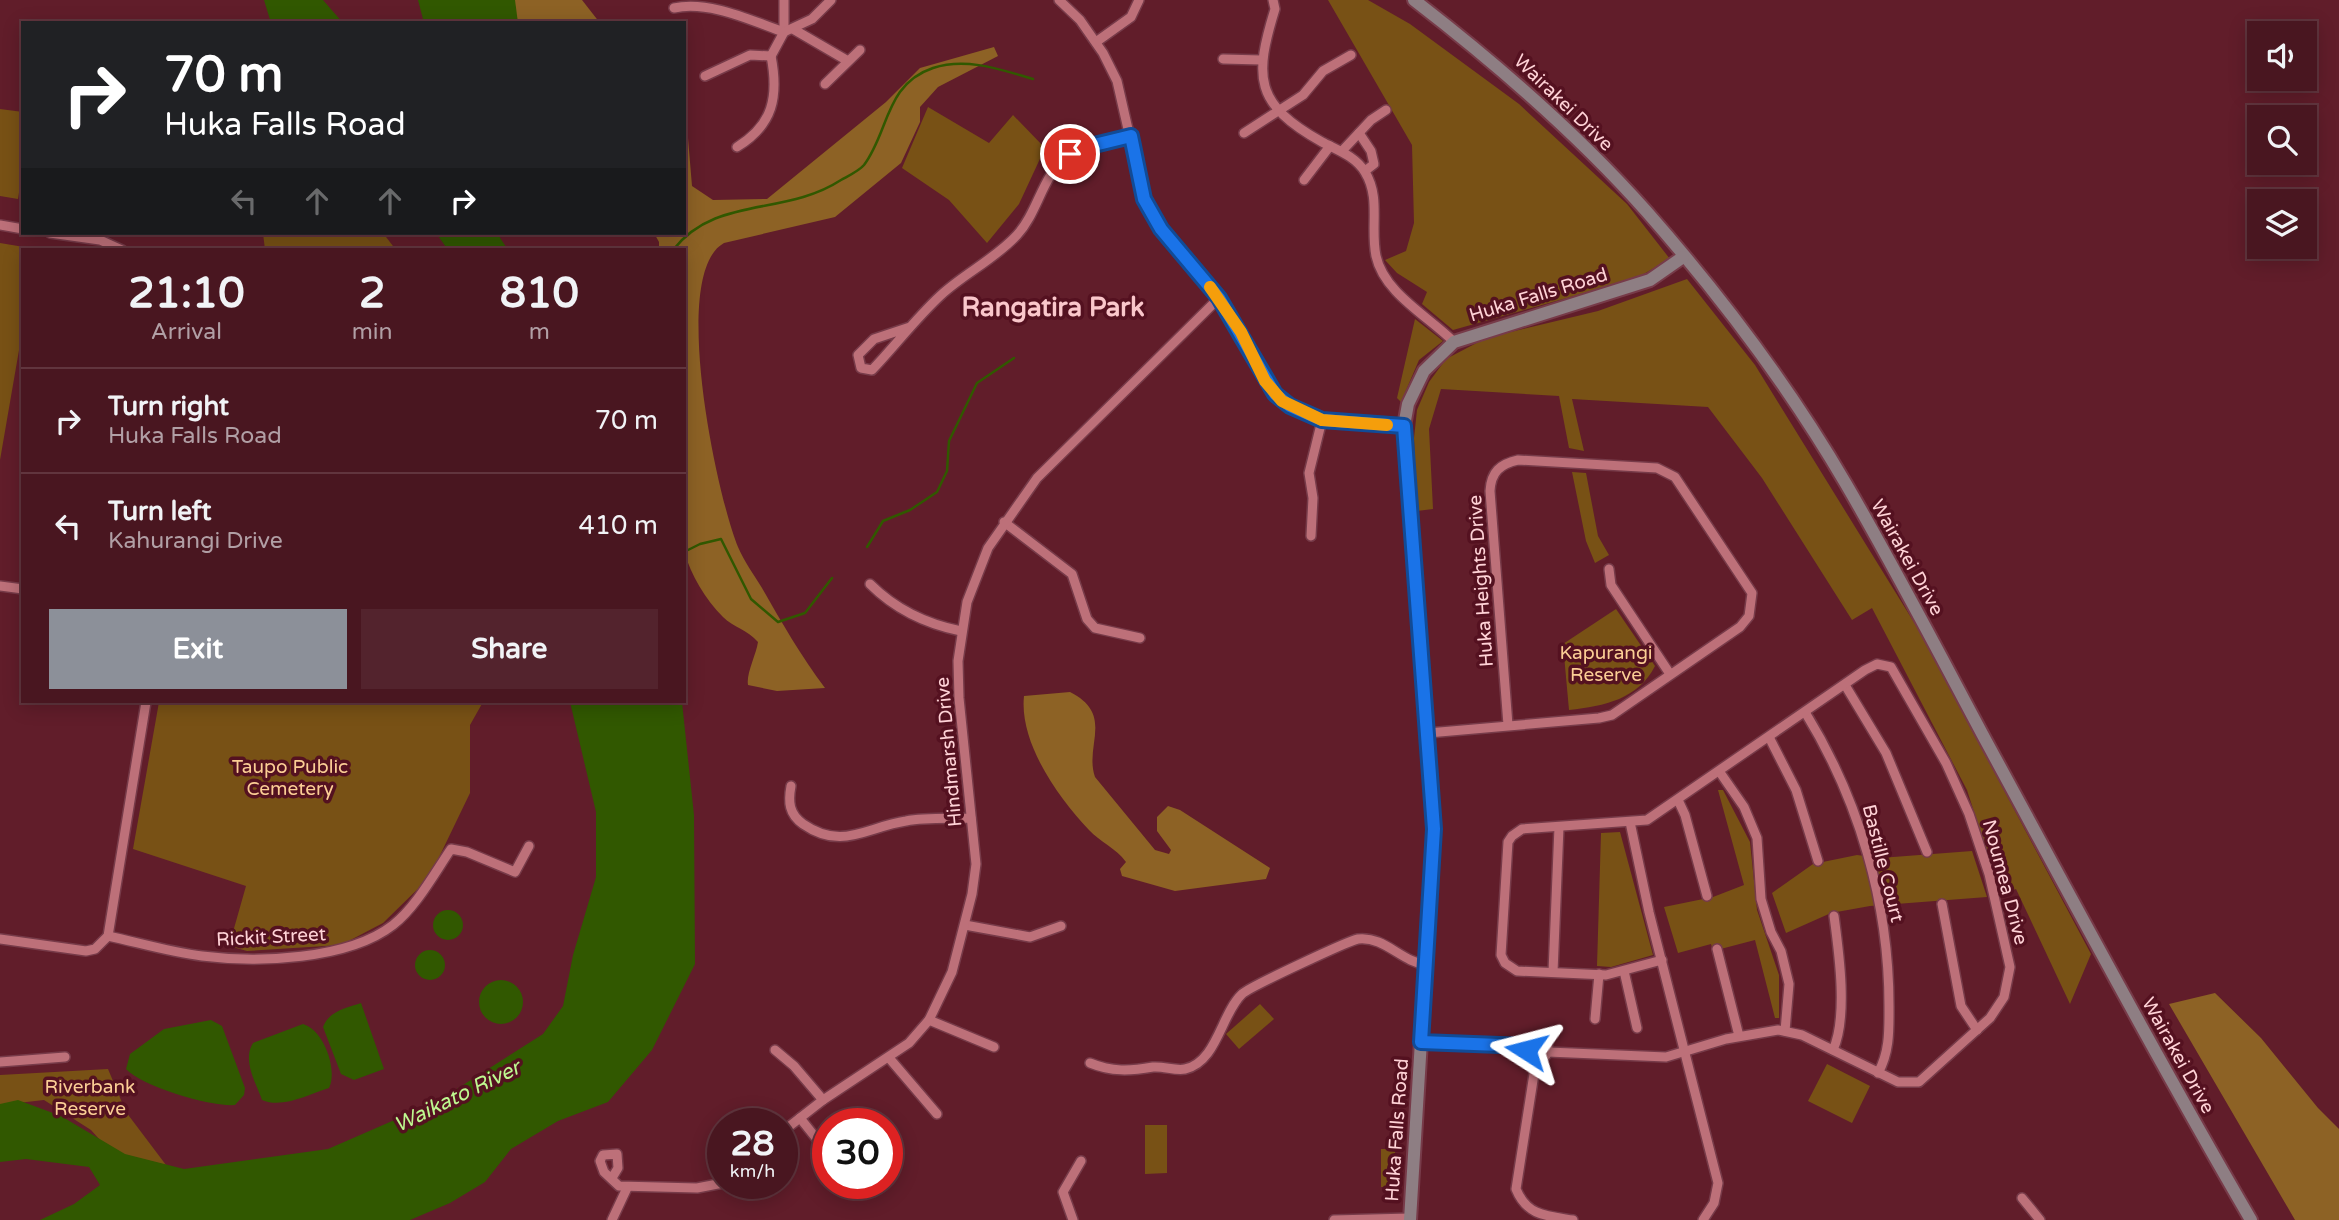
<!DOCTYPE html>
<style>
body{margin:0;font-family:"Varela Round",sans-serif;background:#53232d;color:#f1f3f6;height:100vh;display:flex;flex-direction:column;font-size:26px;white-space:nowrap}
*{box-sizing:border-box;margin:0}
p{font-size:23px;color:#b19fa5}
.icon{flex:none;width:38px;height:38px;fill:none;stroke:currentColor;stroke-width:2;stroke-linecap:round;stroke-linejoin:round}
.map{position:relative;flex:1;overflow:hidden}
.details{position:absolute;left:21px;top:248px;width:665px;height:455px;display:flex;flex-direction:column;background:#491620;border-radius:0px;box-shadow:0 4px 18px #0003,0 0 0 2px #61353e}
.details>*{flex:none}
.banner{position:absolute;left:21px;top:21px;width:665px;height:214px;border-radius:0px;box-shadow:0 4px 18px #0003,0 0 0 2px #61353e;background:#202124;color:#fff;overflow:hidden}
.fabs{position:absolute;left:2247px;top:21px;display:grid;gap:14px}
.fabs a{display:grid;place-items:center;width:70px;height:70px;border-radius:0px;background:#491620;box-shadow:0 4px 18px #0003,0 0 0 2px #61353e;font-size:35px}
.speed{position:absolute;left:707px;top:1108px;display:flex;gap:14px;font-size:35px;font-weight:700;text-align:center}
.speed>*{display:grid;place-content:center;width:91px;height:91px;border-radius:50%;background:#491620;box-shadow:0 4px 18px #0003,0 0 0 2px #61353e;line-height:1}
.speed small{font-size:18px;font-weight:400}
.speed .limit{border:10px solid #d22;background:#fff;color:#111}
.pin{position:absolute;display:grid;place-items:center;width:60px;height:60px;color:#fff;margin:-30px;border:4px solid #fff;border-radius:50%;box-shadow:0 2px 7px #0007}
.me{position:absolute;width:77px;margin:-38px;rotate:279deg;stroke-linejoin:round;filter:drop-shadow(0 0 5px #0008)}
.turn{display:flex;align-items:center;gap:24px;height:147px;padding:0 28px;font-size:32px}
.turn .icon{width:91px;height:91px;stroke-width:2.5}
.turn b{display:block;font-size:49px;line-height:60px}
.lanes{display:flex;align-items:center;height:66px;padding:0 28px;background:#0003;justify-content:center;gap:35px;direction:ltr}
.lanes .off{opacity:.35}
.eta{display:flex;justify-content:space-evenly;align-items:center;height:119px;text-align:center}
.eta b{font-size:42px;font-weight:800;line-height:49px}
.action{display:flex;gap:14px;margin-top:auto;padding:14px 28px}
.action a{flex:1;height:80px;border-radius:0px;background:#8c9099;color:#fff;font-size:28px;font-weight:800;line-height:80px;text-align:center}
.action a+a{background:#53232d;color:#f1f3f6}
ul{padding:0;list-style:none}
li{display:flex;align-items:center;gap:21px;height:105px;padding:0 28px;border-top:2px solid #61353e}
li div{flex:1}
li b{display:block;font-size:26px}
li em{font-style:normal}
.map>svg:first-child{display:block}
.green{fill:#785115}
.forest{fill:#8d6225}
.water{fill:#315800}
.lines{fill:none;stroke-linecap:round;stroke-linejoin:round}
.stream{stroke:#315800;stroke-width:2.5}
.street-casing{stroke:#773b49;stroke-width:12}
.secondary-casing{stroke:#773b49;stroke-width:16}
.street{stroke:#bd7079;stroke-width:9}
.secondary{stroke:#8e7e83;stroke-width:12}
.route-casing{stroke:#114b97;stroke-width:18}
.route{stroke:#1a73e8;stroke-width:12}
.slow{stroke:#f59e0b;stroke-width:12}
.labels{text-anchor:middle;stroke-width:7;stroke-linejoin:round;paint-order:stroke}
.street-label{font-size:19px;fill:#ffd3d7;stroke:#541120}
.park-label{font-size:19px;fill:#fbce95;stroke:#541120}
.water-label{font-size:21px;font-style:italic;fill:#bef990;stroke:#541120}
.district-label{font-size:26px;font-weight:bold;fill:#fac7cb;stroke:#541120}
</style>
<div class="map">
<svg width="2339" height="1220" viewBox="0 0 2339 1220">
<rect width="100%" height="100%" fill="#611d2a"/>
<g class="green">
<polygon points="1328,0 1368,0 1410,24 1519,104 1627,204 1670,259 1635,279 1453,330 1422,304 1427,292 1397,273 1385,260 1406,251 1414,223 1412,145"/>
<polygon points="928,107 989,143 1013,115 1045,148 1019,204 987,243 949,200 902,168"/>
<polygon points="0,109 23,112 23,166 18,199 0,196"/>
<polygon points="263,233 383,233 396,250 265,250"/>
<polygon points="0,243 36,249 23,250 23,327 0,460"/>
<polygon points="1687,279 1755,365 1920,632 2091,954 2070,1004 2016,889 2001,896 1967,790 1872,608 1852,620 1762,478 1708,407 1572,399 1584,451 1569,448 1559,396 1441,389 1429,429 1433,509 1417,511 1414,438 1417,410 1429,382 1446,359 1486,338 1598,311"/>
<polygon points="1415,319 1443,341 1419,360 1401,402 1397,398"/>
<polygon points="1572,472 1586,473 1598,536 1609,555 1595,563 1586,541"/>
<path d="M1616 609 1655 666C1638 699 1605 706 1569 710L1563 644Z"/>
<polygon points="159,702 483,702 470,725 470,793 429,878 383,923 341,945 247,951 229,946 246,886 133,849"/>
<polygon points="1718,790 1723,790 1750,842 1757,910 1779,975 1779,1018 1775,1018 1755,940 1713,951 1711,944 1678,953 1664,907 1713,897 1744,885"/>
<polygon points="1620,832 1653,955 1611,967 1597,966 1601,833"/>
<polygon points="1972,851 1987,897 1870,906 1831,913 1786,933 1772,893 1813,864 1857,855 1880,858"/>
<polygon points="1260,1004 1274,1019 1239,1049 1226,1034"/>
<polygon points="1827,1064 1870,1086 1852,1123 1808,1101"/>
<polygon points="108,1069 126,1112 166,1165 110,1151 91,1130 44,1100 0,1105 0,1075"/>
<polygon points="1145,1125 1167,1125 1167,1173 1145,1174"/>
<rect x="1381" y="1149" width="14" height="38"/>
</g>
<g class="forest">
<polygon points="508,0 582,0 600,23 509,23"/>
<path d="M994 47 998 56 938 87 920 107V122L901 163 835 217 724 243C669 273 717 496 738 547 744 561 754 575 762 588 782 623 801 656 825 688L777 691 748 685C746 674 756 655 758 642 748 630 733 627 723 617 705 599 691 575 684 551V250H659V242L654 233H684V128L688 138 692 186 713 200 767 199 886 102 920 68Z"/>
<path d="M1070 692C1115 715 1084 745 1095 777L1155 850 1169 854 1171 850 1157 831V817L1168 806 1180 810 1270 868 1266 879 1175 891 1122 876 1120 869 1126 862C1116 848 1100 842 1089 830 1058 797 1019 743 1024 696Z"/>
<polygon points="2215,993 2261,1038 2318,1108 2339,1129 2339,1220 2295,1220 2169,1004"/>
</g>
<g class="water">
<polygon points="264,0 323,0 343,23 271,23"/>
<polygon points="418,0 515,0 518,23 424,23"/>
<polygon points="436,233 497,233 508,250 448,250"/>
<polygon points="570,702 682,702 694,815 695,964 652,1050 608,1102 558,1121 511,1149 485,1182 450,1203 410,1220 40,1220 74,1204 100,1185 89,1167 26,1159 0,1162 0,1104 18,1100 61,1116 125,1154 184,1169 328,1149 438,1101 543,1034 563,1006 573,955 596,877 596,812"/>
<circle cx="448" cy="925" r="15"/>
<circle cx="430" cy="965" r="15"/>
<circle cx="501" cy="1002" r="22"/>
<path d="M361 1003 384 1069 354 1080 341 1074 323 1027C329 1011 346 1008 361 1003Z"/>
<path d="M211 1020 222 1026 245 1088 244 1095 235 1105C211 1107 143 1087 126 1069L130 1054 164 1029Z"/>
<path d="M303 1024C324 1030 338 1070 329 1088 309 1094 283 1109 262 1100 256 1083 242 1060 253 1043Z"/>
</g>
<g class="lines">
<g class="stream">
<path d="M673 250C716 195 784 217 841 180 848 176 859 171 864 165 889 132 885 84 933 68 967 57 1002 70 1033 79"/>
<polyline points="867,547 883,521 910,510 937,492 947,471 949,441 977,383 1014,358"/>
<polyline points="684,552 700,544 721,539 751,599 778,622 805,613 832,578"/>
</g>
<defs>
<g id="street">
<polyline points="784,0 784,32"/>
<polyline points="1059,0 1080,20 1103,53 1117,81 1144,199 1161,229 1219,298 1275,394 1290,406 1322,420 1404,426"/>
<path d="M1273 0 1275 9C1254 77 1254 104 1322 142 1337 150 1355 156 1365 172 1381 198 1370 227 1376 256 1384 293 1428 316 1454 342"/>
<path d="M674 8C709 0 752 21 784 32"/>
<polyline points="793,29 848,61"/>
<polyline points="1096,42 1131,17 1139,0"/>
<polyline points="771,56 784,32 812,19 831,0"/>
<polyline points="1223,59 1261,60"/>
<polyline points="705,76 750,55 771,56"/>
<polyline points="825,84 860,50"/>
<polyline points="1244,133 1303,95 1323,71 1351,55"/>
<polyline points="1359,133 1371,151 1374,164 1365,171"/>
<path d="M737 147C773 125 779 97 771 56"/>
<polyline points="1342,151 1371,120 1386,110"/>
<polyline points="1304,180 1330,146"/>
<polyline points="0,225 23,229"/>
<polyline points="50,233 100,240 122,250"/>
<path d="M910 327 874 339 858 355 861 368 872 370C895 346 916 318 941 295 965 273 995 259 1017 235 1039 211 1042 174 1069 155 1086 143 1111 141 1131 136"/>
<polyline points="1004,522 1072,574 1087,619 1095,628 1140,638"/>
<polyline points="1311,536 1313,498 1309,473 1322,420"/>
<polyline points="1609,569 1611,585 1670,674"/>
<path d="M870 584C895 609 926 624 961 631"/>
<polyline points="0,586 23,589"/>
<polyline points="1845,685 1886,753 1927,852"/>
<path d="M1805 712C1859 800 1889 902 1889 1006 1889 1029 1890 1052 1878 1073"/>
<path d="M1428 733 1599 718 1612 715 1740 627 1749 616 1752 593 1675 477 1657 468 1518 460C1500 464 1491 472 1490 491L1508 725"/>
<polyline points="1769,737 1796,790 1818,861"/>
<polyline points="1719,771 1744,807 1757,838 1761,899 1771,932 1781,951 1789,984 1785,1031"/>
<path d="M791 786C788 802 789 814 803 824 842 851 866 827 906 821 927 817 950 819 971 818"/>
<polyline points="1678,800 1685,815 1707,896"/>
<polyline points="1630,822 1649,912 1718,1183 1714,1203 1703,1220"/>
<polyline points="1942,904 1961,1006 1977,1030"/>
<polyline points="965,925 1030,937 1061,926"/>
<path d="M108 936C140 943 170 952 202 956 257 963 348 960 393 925 416 907 434 874 451 849L467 852 515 872 529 846"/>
<polyline points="0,939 86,951 95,949 108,936 146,702"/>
<polyline points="1717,949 1739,1036"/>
<polyline points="1624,971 1637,1028"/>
<polyline points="1553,972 1559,827"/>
<polyline points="1595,1019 1599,974"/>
<polyline points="929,1020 994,1047"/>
<circle cx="1537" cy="1049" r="11"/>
<polyline points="1421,1042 1526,1046"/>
<polyline points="775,1050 794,1066 823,1100"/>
<path d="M1833 1050C1848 1017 1839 953 1834 916"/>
<polyline points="1548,1052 1666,1057 1726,1039 1778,1030 1802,1035 1898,1082 1919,1082 1990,1018 2004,997 2010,967 1989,874 1969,814 1946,763 1891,667 1877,664 1865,670 1647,820 1522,829 1512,836 1508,842 1501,955 1505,963 1517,971 1606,975 1662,960"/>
<polyline points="890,1059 937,1114"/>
<path d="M1536 1061 1516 1189C1527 1216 1547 1216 1573 1220"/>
<polyline points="0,1062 65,1057"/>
<path d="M1090 1063C1112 1072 1130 1071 1153 1067 1164 1066 1175 1071 1185 1069 1217 1062 1221 1014 1242 994 1249 987 1348 941 1358 939 1385 936 1401 962 1427 965"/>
<polyline points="800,1118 828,1153"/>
<polyline points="782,1132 823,1100 909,1043 929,1020 952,972 972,894 976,864 959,698 958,661 967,602 988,548 1037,478 1219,298"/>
<polyline points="612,1178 618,1168 617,1154 603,1155 600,1161 604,1172 619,1186 697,1188 723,1183"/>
<polyline points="863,1183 864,1184"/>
<polyline points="2022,1198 2040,1220"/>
<polyline points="612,1220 627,1188"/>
<polyline points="1073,1220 1063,1192 1081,1161"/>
<polyline points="1334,1220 1410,1218"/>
</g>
<g id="secondary">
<path d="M1414 0C1497 64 1577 133 1647 212 1720 295 1790 388 1846 484 1895 568 1940 655 1986 741 2073 901 2159 1062 2251 1220"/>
<polyline points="1410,1220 1434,829 1404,426 1408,404 1424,371 1454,342 1650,280 1683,257"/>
</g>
</defs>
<use href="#street" class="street-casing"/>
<use href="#secondary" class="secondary-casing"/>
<use href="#street" class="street"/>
<use href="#secondary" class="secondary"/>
</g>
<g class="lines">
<defs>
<polyline id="route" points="1070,154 1086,147 1131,136 1144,199 1161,229 1219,298 1275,394 1290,406 1322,420 1404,426 1434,829 1421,1042 1526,1046 1526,1050"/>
</defs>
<use href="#route" class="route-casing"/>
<use href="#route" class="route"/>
<polyline class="slow" points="1210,287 1241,332 1265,381 1282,401 1322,420 1387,425"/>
</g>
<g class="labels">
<g class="street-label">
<text transform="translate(1564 102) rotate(44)" y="7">Wairakei Drive</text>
<text transform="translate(1538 294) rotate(-17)" y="7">Huka Falls Road</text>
<text transform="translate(1908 557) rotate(61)" y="7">Wairakei Drive</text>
<text transform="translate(1480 581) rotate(-94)" y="7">Huka Heights Drive</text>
<text transform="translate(948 752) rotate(-95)" y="7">Hindmarsh Drive</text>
<text transform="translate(1884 863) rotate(76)" y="7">Bastille Court</text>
<text transform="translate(2006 882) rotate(75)" y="7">Noumea Drive</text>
<text transform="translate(271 936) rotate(-3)" y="7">Rickit Street</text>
<text transform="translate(2179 1055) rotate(61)" y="7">Wairakei Drive</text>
<text transform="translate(1396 1130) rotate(-86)" y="7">Huka Falls Road</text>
</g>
<g class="park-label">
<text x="1606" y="659">Kapurangi<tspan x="1606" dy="22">Reserve</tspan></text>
<text x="290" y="773">Taupo Public<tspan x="290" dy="22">Cemetery</tspan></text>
<text x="90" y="1093">Riverbank<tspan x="90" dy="22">Reserve</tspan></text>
</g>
<g class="water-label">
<text transform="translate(457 1096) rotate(-26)" y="7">Waikato River</text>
</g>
<g class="district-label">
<text x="1053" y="316">Rangatira Park</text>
</g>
</g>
</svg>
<div class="fabs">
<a><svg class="icon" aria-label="sound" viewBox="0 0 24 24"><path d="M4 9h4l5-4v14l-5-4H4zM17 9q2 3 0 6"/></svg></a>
<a><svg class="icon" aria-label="search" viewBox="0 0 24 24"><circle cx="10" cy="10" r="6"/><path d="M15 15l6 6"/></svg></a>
<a><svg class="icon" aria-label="layers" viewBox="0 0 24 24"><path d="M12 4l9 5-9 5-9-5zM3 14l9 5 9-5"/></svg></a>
</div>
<div class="speed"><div>28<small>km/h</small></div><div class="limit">30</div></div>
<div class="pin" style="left:1070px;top:154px;background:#d93025"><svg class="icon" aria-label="arrive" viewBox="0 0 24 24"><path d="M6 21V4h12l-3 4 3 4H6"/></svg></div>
<svg class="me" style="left:1526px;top:1050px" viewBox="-20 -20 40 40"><path d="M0-17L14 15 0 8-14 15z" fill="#1a73e8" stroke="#fff" stroke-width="4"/></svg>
<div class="banner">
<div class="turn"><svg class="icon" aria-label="right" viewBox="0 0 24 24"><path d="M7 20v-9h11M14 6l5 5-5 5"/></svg><div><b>70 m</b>Huka Falls Road</div></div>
<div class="lanes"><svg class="icon off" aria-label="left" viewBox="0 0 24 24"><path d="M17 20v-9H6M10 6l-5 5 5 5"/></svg><svg class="icon off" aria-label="ahead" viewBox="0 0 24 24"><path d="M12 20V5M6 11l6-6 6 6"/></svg><svg class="icon off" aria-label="ahead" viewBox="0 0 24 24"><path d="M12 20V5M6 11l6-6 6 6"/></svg><svg class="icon" aria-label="right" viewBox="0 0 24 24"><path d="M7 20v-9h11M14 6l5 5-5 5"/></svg></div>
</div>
<section class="details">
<div class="eta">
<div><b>21:10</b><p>Arrival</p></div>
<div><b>2</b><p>min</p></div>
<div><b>810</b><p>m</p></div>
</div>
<ul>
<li><svg class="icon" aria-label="right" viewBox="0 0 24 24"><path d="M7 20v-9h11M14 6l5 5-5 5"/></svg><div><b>Turn right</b><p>Huka Falls Road</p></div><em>70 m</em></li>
<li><svg class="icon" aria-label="left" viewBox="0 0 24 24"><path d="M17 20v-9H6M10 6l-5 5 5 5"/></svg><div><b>Turn left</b><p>Kahurangi Drive</p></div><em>410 m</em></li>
</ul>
<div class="action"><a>Exit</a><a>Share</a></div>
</section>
</div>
